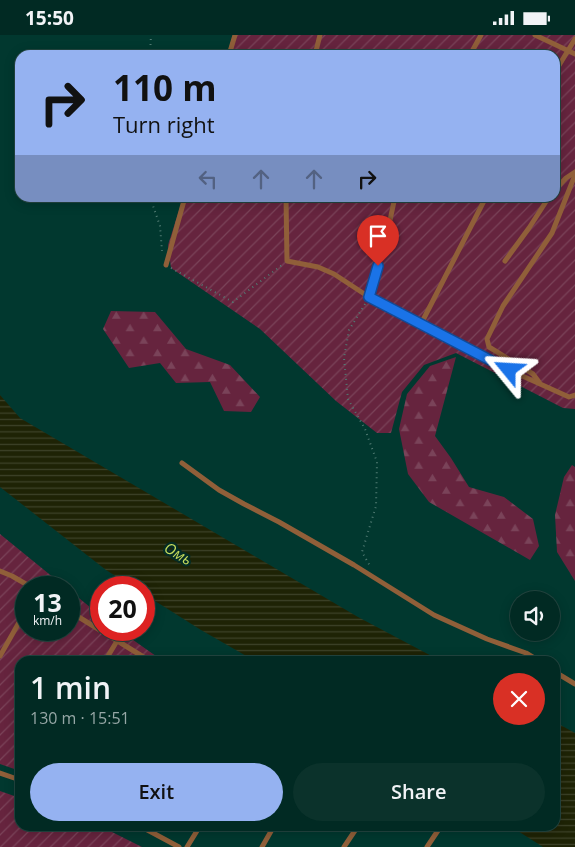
<!DOCTYPE html>
<meta charset="utf-8">
<style>
body{margin:0;font-family:"Open Sans",sans-serif;background:#0b322b;color:#f1f3f6;height:100vh;display:flex;flex-direction:column;font-size:19px;white-space:nowrap}
*{box-sizing:border-box;margin:0}
p{font-size:16px;color:#96a7a6}
.icon{flex:none;width:28px;height:28px;fill:none;stroke:currentColor;stroke-width:2;stroke-linecap:round;stroke-linejoin:round}
.map{position:relative;flex:1;overflow:hidden}
.side{position:absolute;left:15px;top:621px;width:545px;height:175px;display:flex;flex-direction:column;background:#012a23;border-radius:15px;box-shadow:0 2px 12px #0003,0 0 0 1px #234641}
.side>*{flex:none}
.hud{position:absolute;left:15px;top:15px;width:545px;height:152px;border-radius:15px;box-shadow:0 2px 12px #0003,0 0 0 1px #234641;background:#95b2f1;color:#111;overflow:hidden}
.tools{position:absolute;left:510px;top:556px;display:grid;gap:10px}
.tools a{display:grid;place-items:center;width:50px;height:50px;border-radius:50%;background:#012a23;box-shadow:0 2px 12px #0003,0 0 0 1px #234641;font-size:25px}
.speed{position:absolute;left:15px;top:541px;display:flex;gap:10px;font-size:25px;font-weight:700;text-align:center}
.speed>*{display:grid;place-content:center;width:65px;height:65px;border-radius:50%;background:#012a23;box-shadow:0 2px 12px #0003,0 0 0 1px #234641;line-height:1}
.speed small{font-size:12px;font-weight:400}
.speed .limit{border:8px solid #d22;background:#fff;color:#111}
.pin{position:absolute;display:grid;place-items:center;width:42px;height:42px;color:#fff;margin:-51px -21px;border-radius:50% 50% 50% 0;rotate:-45deg;box-shadow:0 0 5px #0007}
.pin .icon{rotate:45deg}
.me{position:absolute;width:55px;margin:-28px;rotate:297deg;stroke-linejoin:round;filter:drop-shadow(0 0 4px #0008)}
.turn{display:flex;align-items:center;gap:18px;height:105px;padding:0 15px;font-size:22px}
.turn .icon{width:65px;height:65px;stroke-width:2.5}
.turn b{display:block;font-size:35px;line-height:42px}
.lanes{display:flex;align-items:center;height:48px;padding:0 15px;background:#0003;justify-content:center;gap:25px;direction:ltr}
.lanes .off{opacity:.35}
.round{display:grid;place-items:center;flex:none;width:52px;height:52px;border-radius:26px;background:#0b322b}
.head{display:flex;align-items:center;justify-content:space-between;height:85px;padding:0 15px}
h1{font-size:30px;font-weight:600;line-height:38px}
.button{display:flex;gap:10px;margin-top:auto;padding:10px 15px}
.button a{flex:1;height:58px;border-radius:30px;background:#95b2f1;color:#111;font-size:20px;font-weight:600;line-height:58px;text-align:center}
.button a+a{background:#0b322b;color:#f1f3f6}
.status{display:flex;justify-content:space-between;align-items:center;height:35px;padding:0 25px;background:#012a23;direction:ltr}
.status svg{height:14px;fill:currentColor}
.map>svg:first-child{display:block}
.forest{fill:url(#forest-firs)}
.garden{fill:url(#garden-furrows)}
.water{fill:url(#water-rules)}
.lines{fill:none;stroke-linecap:round;stroke-linejoin:round}
.path{stroke:#517b73;stroke-width:2;stroke-dasharray:1 4;stroke-linecap:butt}
.lane{stroke:#905f39;stroke-width:5}
.route-casing{stroke:#114b97;stroke-width:12}
.route{stroke:#1a73e8;stroke-width:9}
.labels{text-anchor:middle;stroke-width:4.5;stroke-linejoin:round;paint-order:stroke}
.water-label{font-size:15px;font-style:italic;fill:#c6dc5d;stroke:#052c25}
</style>
<div class="status"><b>15:50</b><svg viewBox="0 0 49 12"><path d="M0 12V9h3v3zM5 12V6h3v6zM10 12V3h3v9zM15 12V0h3v12zM26 1h20v11H26zM47 4h2v5h-2z"/></svg></div>
<div class="map">
<svg width="575" height="812" viewBox="0 0 575 812">
<defs>
<pattern id="forest-firs" width="22" height="20" patternUnits="userSpaceOnUse" patternTransform="scale(1.25)"><rect width="22" height="20" fill="#66243e"/><path d="M5 1l3.5 6h-7zM16 11l3.5 6h-7z" fill="#7a4359"/></pattern>
<pattern id="garden-furrows" width="10" height="10" patternUnits="userSpaceOnUse" patternTransform="scale(1.25)"><rect width="10" height="10" fill="#66243e"/><path d="M-1 1l2-2M0 10L10 0M9 11l2-2" fill="none" stroke="#7a4359"/></pattern>
<pattern id="water-rules" width="6" height="5" patternUnits="userSpaceOnUse" patternTransform="scale(1.25)"><rect width="6" height="5" fill="#1e2305"/><path d="M0 2.5h6" fill="none" stroke="#3d4229"/></pattern>
</defs>
<rect width="100%" height="100%" fill="#01382f"/>
<g class="forest">
<polygon points="111,276 155,277 186,314 230,330 260,362 251,377 224,376 210,347 176,348 160,328 129,333 103,294"/>
<polygon points="456,322 435,401 451,423 469,452 504,462 533,484 539,511 530,525 429,467 408,439 399,394 407,359 430,331"/>
<polygon points="572,430 575,432 575,546 557,517 555,480 564,442"/>
</g>
<g class="garden">
<polygon points="233,0 575,0 575,374 563,373 456,318 424,330 402,357 391,398 377,398 336,366 260,294 171,233 168,210 183,163 555,162 555,20 227,20"/>
<polygon points="0,499 65,552 26,552 26,595 69,595 69,555 101,581 101,595 119,595 163,626 20,626 20,736 0,729"/>
<polygon points="0,756 20,763 20,791 100,791 142,812 0,812"/>
</g>
<g class="water">
<polygon points="0,360 20,383 358,582 441,626 255,626 201,595 144,559 144,552 133,552 106,535 0,452"/>
<polygon points="555,687 575,698 575,812 543,812 510,791 555,791"/>
</g>
<g class="lines">
<g class="path">
<polyline points="150,20 151,0"/>
<polyline points="150,162 160,191 162,216"/>
<polyline points="171,233 233,267 282,230"/>
<polyline points="365,269 349,295 344,323 348,364 365,394 377,427 376,471 362,517 370,531"/>
</g>
<g class="lane">
<polyline points="535,0 575,19"/>
<polyline points="229,20 235,0"/>
<polyline points="315,20 320,0"/>
<polyline points="470,20 481,0"/>
<polyline points="555,37 575,4"/>
<polyline points="555,155 566,143 575,137"/>
<polyline points="286,162 287,226 318,232 334,239 369,262 509,335 569,362 575,360"/>
<polyline points="505,226 529,193 549,162"/>
<polyline points="166,230 185,162"/>
<polyline points="369,262 387,199 395,162"/>
<polyline points="421,289 486,162"/>
<polyline points="539,347 533,339 489,312 487,304 503,271 552,198 575,140"/>
<polyline points="182,428 219,455 244,469 279,487 354,530 434,580 487,604 526,618 539,626"/>
<polyline points="0,536 12,541 31,552"/>
<polyline points="69,576 150,626"/>
<polyline points="0,621 26,575"/>
<polyline points="105,626 117,606"/>
<polyline points="555,637 575,649"/>
<polyline points="0,738 20,745"/>
<polyline points="140,791 179,812"/>
<polyline points="187,812 200,791"/>
<polyline points="262,812 274,791"/>
<polyline points="344,812 358,791"/>
<polyline points="427,812 439,794"/>
</g>
</g>
<g class="lines">
<defs>
<polyline id="route" points="378,231 369,262 509,335"/>
</defs>
<use href="#route" class="route-casing"/>
<use href="#route" class="route"/>
</g>
<g class="labels">
<g class="water-label">
<text transform="translate(178 519) rotate(31)" y="5">Омь</text>
</g>
</g>
</svg>
<div class="tools">
<a><svg class="icon" aria-label="sound" viewBox="0 0 24 24"><path d="M4 9h4l5-4v14l-5-4H4zM17 9q2 3 0 6"/></svg></a>
</div>
<div class="speed"><div>13<small>km/h</small></div><div class="limit">20</div></div>
<div class="pin" style="left:378px;top:231px;background:#d93025"><svg class="icon" aria-label="arrive" viewBox="0 0 24 24"><path d="M6 21V4h12l-3 4 3 4H6"/></svg></div>
<svg class="me" style="left:509px;top:335px" viewBox="-20 -20 40 40"><path d="M0-17L14 15 0 8-14 15z" fill="#1a73e8" stroke="#fff" stroke-width="4"/></svg>
<div class="hud">
<div class="turn"><svg class="icon" aria-label="right" viewBox="0 0 24 24"><path d="M7 20v-9h11M14 6l5 5-5 5"/></svg><div><b>110 m</b>Turn right</div></div>
<div class="lanes"><svg class="icon off" aria-label="left" viewBox="0 0 24 24"><path d="M17 20v-9H6M10 6l-5 5 5 5"/></svg><svg class="icon off" aria-label="ahead" viewBox="0 0 24 24"><path d="M12 20V5M6 11l6-6 6 6"/></svg><svg class="icon off" aria-label="ahead" viewBox="0 0 24 24"><path d="M12 20V5M6 11l6-6 6 6"/></svg><svg class="icon" aria-label="right" viewBox="0 0 24 24"><path d="M7 20v-9h11M14 6l5 5-5 5"/></svg></div>
</div>
<section class="side">
<div class="head"><div><h1>1 min</h1><p>130 m · 15:51</p></div><a class="round" style="background:#d93025;color:#fff"><svg class="icon" aria-label="close" viewBox="0 0 24 24"><path d="M6 6l12 12M18 6L6 18"/></svg></a></div>
<div class="button"><a>Exit</a><a>Share</a></div>
</section>
</div>
